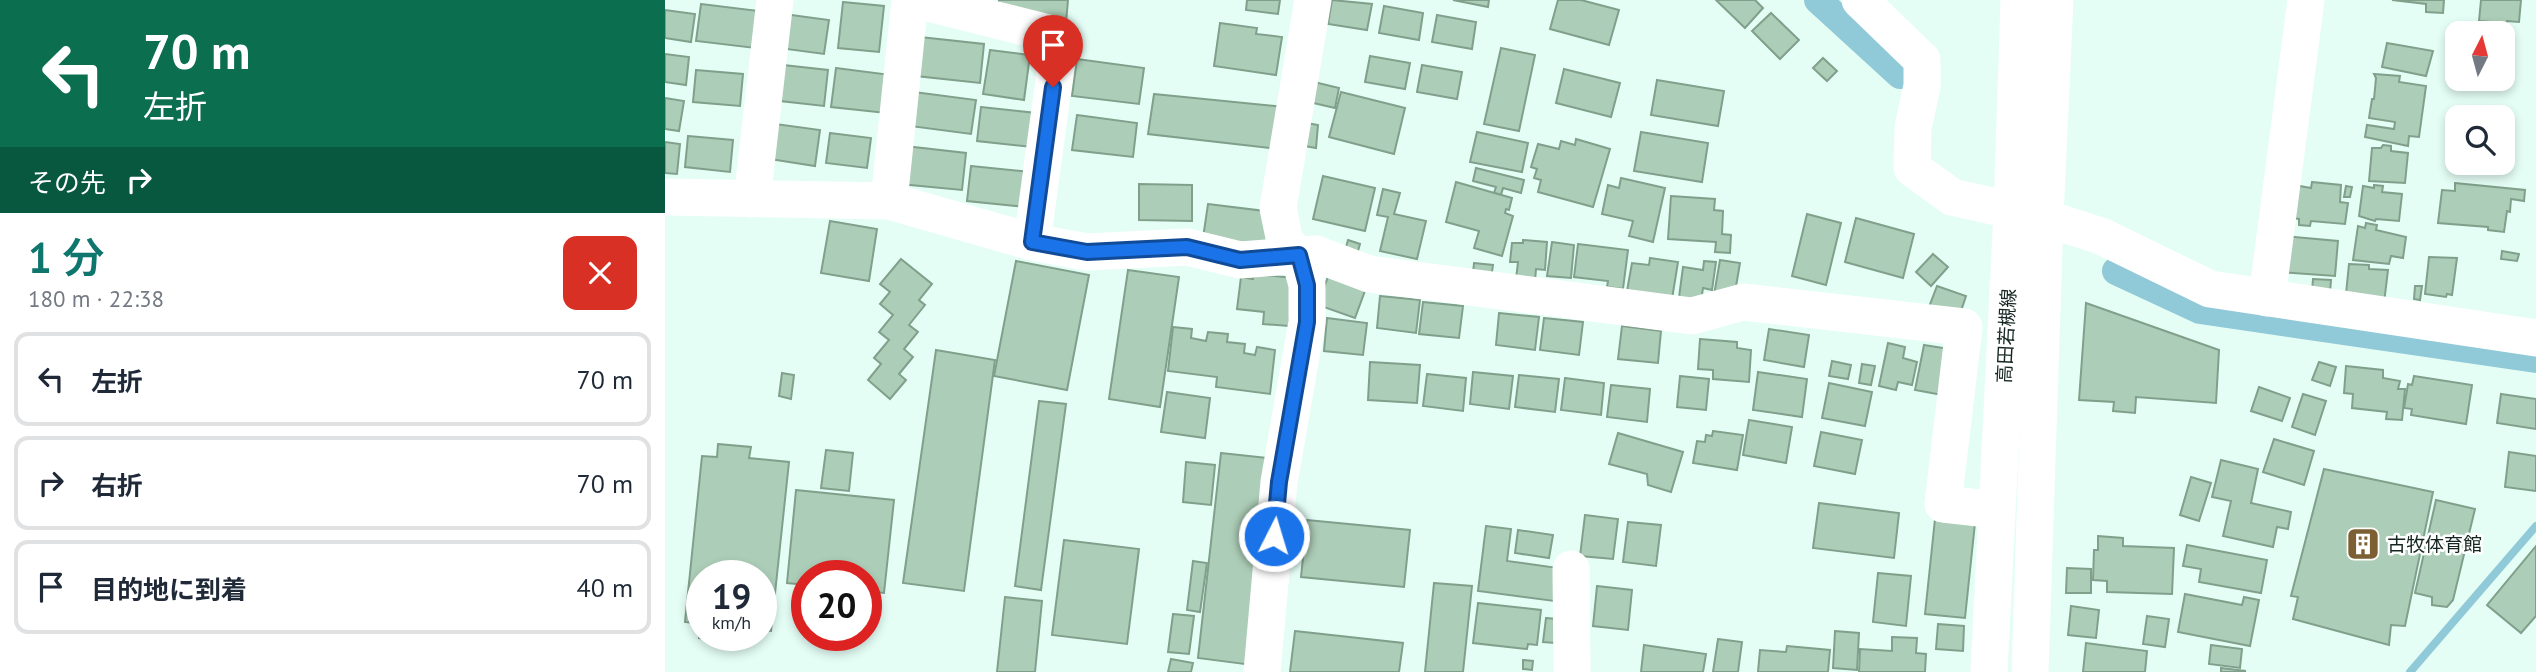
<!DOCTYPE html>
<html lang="ja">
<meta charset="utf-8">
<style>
body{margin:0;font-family:"PT Sans","Noto Sans JP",sans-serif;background:#f6f6f7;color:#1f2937;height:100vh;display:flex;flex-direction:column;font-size:26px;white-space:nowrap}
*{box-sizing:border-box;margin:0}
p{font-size:23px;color:#747a83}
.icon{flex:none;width:38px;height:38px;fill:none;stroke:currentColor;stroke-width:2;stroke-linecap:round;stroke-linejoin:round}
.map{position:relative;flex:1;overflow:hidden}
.details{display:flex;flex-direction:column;background:#fff;width:665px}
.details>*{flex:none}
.banner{background:#0b6e4f;color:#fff;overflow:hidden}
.needle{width:46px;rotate:6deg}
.buttons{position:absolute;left:1780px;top:21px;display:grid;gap:14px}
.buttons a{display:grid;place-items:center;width:70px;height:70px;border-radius:14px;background:#fff;box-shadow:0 4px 10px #0003;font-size:35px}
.speed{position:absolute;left:21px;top:560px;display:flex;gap:14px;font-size:35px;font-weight:700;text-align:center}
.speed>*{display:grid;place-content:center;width:91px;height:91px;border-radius:50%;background:#fff;box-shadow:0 4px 10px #0003;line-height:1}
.speed small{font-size:18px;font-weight:400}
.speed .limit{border:10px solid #d22;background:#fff;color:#111}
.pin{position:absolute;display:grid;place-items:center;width:60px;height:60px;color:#fff;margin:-72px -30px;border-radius:50% 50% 50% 0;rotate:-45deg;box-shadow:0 0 7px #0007}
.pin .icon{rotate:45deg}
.me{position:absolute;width:77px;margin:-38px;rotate:5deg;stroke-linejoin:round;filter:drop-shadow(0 0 5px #0008)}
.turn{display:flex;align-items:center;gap:24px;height:147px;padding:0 28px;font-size:32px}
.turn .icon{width:91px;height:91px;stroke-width:2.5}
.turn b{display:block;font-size:49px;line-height:60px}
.then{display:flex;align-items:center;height:66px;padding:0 28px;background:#0003;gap:14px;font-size:26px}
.round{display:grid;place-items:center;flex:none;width:74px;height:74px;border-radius:14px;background:#f6f6f7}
.summary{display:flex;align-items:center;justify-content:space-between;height:119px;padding:0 28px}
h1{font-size:42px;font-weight:600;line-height:52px;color:#0f766e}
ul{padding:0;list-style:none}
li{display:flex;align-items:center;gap:21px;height:94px;margin:0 14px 10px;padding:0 14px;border:4px solid #e0e1e3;border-radius:14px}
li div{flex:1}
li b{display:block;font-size:26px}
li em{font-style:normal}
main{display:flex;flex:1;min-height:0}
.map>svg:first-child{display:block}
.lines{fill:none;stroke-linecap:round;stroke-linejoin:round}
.stream{stroke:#90c9d8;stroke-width:8}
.canal{stroke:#90c9d8;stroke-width:28}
.building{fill:#accdb7;stroke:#80a08b;stroke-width:2}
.minor{stroke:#fff;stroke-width:37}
.route-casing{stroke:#114b97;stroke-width:18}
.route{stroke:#1a73e8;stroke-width:12}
.labels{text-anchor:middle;stroke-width:5;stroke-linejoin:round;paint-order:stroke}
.street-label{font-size:19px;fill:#162622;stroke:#fff}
.poi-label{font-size:19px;fill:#162622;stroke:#fff;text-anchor:start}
</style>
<main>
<section class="details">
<div class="banner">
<div class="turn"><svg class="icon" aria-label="left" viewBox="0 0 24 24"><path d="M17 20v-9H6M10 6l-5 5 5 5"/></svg><div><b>70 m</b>左折</div></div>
<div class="then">その先<svg class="icon" aria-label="right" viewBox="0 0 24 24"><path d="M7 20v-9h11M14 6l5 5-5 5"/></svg></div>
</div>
<div class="summary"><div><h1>1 分</h1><p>180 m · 22:38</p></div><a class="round" style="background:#d93025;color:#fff"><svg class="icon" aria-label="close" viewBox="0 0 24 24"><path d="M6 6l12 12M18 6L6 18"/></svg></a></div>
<ul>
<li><svg class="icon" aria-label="left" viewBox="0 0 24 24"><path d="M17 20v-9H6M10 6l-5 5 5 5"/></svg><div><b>左折</b></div><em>70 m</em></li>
<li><svg class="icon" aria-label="right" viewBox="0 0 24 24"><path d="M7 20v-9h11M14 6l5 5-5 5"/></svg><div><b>右折</b></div><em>70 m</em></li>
<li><svg class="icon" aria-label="arrive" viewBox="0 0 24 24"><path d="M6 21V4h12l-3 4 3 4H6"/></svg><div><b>目的地に到着</b></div><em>40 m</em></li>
</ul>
</section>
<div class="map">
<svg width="1871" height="672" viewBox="0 0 1871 672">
<rect width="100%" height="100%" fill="#e4fef6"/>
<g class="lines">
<polyline class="stream" points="1745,672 1871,526"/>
<g class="canal">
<polyline points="1153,0 1235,75"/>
<polyline points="1451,271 1535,310 1871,359"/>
</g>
</g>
<g class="building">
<polygon points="334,0 403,0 401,23 333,16"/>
<polygon points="582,0 615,0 613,14 581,10"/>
<polygon points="667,0 707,4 702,30 663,24"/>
<polygon points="788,0 824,0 823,7"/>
<polygon points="893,0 916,0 954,10 944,45 885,29"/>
<polygon points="1051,0 1090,0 1098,8 1080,28"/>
<polygon points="1727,0 1779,0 1778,13 1761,12 1761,4"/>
<polygon points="1816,0 1856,0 1854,22 1842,21 1841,29 1825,28 1826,22 1814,21"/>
<polygon points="178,2 219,6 214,52 173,48"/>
<polygon points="36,4 94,11 90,48 31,41"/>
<polygon points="719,6 758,13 754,40 714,33"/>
<polygon points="0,10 30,14 26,42 0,38"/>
<polygon points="1106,13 1134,40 1115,59 1087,31"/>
<polygon points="119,14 164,20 159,54 114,48"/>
<polygon points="772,15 811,22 807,49 767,42"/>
<polygon points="555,23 592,28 591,34 617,37 611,75 549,66"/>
<polygon points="255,37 319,44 315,83 251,76"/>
<polygon points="1722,43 1768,51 1761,76 1717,67"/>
<polygon points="836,48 870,55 854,131 819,124"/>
<polygon points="325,50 365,55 359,100 318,94"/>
<polygon points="0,54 24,57 21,85 0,82"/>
<polygon points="705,56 745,63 740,89 700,82"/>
<polygon points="1158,58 1172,71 1162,81 1148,68"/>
<polygon points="412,59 479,68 474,104 407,96"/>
<polygon points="109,64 163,70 159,106 106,100"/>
<polygon points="757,65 797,72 792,99 752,92"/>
<polygon points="171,68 226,75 221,113 166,107"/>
<polygon points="899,69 955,83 946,117 891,103"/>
<polygon points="31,70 78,74 75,106 28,102"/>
<polygon points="1709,74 1735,76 1734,82 1761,86 1754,137 1744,136 1743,146 1700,137 1702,125 1729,129 1730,122 1704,118 1707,99 1709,99 1711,78"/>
<polygon points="992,80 1059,91 1053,126 986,115"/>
<polygon points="649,82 674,88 670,108 644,102"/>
<polygon points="249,92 311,100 306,134 245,126"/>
<polygon points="676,92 740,108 729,154 664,137"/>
<polygon points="489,94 619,107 614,149 483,134"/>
<polygon points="0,98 19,101 14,131 0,129"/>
<polygon points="316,107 371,113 367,147 312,141"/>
<polygon points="412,115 472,123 468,157 407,150"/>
<polygon points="103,123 155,130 150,166 98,158"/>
<polygon points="642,123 653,125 651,148 639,146"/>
<polygon points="812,132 863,143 857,172 805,162"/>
<polygon points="976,132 1043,143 1037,182 969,171"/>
<polygon points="165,133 206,138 202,168 161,163"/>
<polygon points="23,136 68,140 65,172 20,167"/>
<polygon points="911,139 945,149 928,207 873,192 876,180 869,178 872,169 866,167 873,144 894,149 896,141 910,145"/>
<polygon points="0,142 15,144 12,174 0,173"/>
<polygon points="1718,145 1726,146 1726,151 1743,153 1740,183 1704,181 1707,148 1716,148"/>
<polygon points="240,146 301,153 297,190 235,184"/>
<polygon points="306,166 365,172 361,207 302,201"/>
<polygon points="811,168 859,180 856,193 838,188 836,195 829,193 831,187 808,181"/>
<polygon points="658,176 710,188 700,231 648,219"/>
<polygon points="956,178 1000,188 988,242 964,236 968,221 937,214 943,185 954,188"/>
<polygon points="791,182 847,198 844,210 841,209 840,213 848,216 837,256 809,248 814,231 781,222"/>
<polygon points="1647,182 1676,185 1675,202 1683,203 1680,224 1646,221 1645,226 1634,225 1634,219 1626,218 1629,185 1646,188"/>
<polygon points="1790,183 1860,190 1859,201 1846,199 1845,212 1842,211 1839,232 1823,230 1823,227 1773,223 1777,190 1790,191"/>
<polygon points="474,184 527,185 527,221 474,220"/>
<polygon points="1709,185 1718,186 1717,192 1737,194 1734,221 1711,219 1710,221 1694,216 1698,186 1709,188"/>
<polygon points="1681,186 1687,187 1685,197 1679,197"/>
<polygon points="718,189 735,193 729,214 761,221 752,259 715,251 723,217 712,215"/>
<polygon points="1006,196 1050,199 1049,210 1058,211 1057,234 1066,235 1065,253 1050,252 1051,242 1003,239"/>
<polygon points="543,204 608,212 604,246 538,238"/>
<polygon points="1142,214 1176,223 1161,285 1127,276"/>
<polygon points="1191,218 1249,234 1238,278 1180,262"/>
<polygon points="165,221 212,229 204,281 156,273"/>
<polygon points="1701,223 1712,225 1711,230 1741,237 1738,258 1726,256 1724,264 1688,260 1693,226 1700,228"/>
<polygon points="1619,236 1673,241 1670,276 1615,272"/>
<polygon points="683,240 695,244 691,258 679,254"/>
<polygon points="858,240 882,242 880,270 871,269 870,281 851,279 853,262 845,262 847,243 858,243"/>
<polygon points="887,242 909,245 906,278 882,276"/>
<polygon points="913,244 963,250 958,289 942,287 943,281 909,277"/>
<polygon points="1837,251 1854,254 1852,261 1836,259"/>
<polygon points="1268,254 1283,267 1266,286 1251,272"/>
<polygon points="1764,257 1792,258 1787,295 1782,294 1781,297 1760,294"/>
<polygon points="985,258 1013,262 1007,299 962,291 967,263 984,265"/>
<polygon points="236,259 267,284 254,300 260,305 244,325 253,332 239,349 248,357 234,374 241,380 225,399 203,380 216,364 209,358 224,340 214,332 228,315 215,304 225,292 215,284"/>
<polygon points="1055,260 1075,263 1069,298 1049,295"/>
<polygon points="351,261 424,275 402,390 329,376"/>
<polygon points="1039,261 1051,262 1047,290 1038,288 1035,308 1013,305 1018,267 1038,270"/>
<polygon points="809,263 828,265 825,286 807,284"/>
<polygon points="1684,264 1704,265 1704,269 1723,270 1719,303 1681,294"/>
<polygon points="463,270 514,277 495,407 444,399"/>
<polygon points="589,274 629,278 624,326 598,324 599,312 572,309 576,277 588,279"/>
<polygon points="664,274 701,288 690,318 653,305"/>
<polygon points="1648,279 1666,280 1665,293 1647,291"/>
<polygon points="1272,286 1301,296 1294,317 1264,307"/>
<polygon points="1750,286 1757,286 1755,300 1749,299"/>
<polygon points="715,296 755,300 751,333 712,328"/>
<polygon points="758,302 798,306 794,338 754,334"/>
<polygon points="1421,303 1554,350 1551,403 1471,397 1470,413 1448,411 1449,402 1414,400"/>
<polygon points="834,313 874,317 870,350 831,345"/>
<polygon points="662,318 702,323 698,355 659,351"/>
<polygon points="879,318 918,322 914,355 875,350"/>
<polygon points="957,326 996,331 993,363 953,359"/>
<polygon points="508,327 527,329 526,338 541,341 543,332 563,334 562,342 580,344 579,353 590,355 592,347 610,350 605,394 551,387 552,377 503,371"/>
<polygon points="1104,329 1144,335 1139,367 1099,360"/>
<polygon points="1035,339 1072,342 1072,348 1086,350 1084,382 1048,379 1048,370 1033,369"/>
<polygon points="1223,343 1240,347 1238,358 1252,362 1247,385 1233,382 1231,390 1214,386"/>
<polygon points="1259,345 1291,350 1283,396 1250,390"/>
<polygon points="271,350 330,360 299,591 238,583"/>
<polygon points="1167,361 1186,365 1183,379 1164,376"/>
<polygon points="705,362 755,365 752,403 703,400"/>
<polygon points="1654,362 1671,367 1665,386 1647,380"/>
<polygon points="1197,364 1210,366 1206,385 1194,383"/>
<polygon points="1681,366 1718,370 1718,378 1735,381 1733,389 1740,389 1737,420 1721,419 1722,412 1687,408 1688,394 1679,393"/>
<polygon points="808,372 848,376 844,409 805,404"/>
<polygon points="1093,372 1142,379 1137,417 1088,410"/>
<polygon points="117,373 129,375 126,399 114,396"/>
<polygon points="762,374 801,378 798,411 758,406"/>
<polygon points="854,375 894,379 890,412 850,407"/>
<polygon points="1015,376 1044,379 1041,410 1012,407"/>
<polygon points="1749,376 1807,385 1801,424 1746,415 1747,409 1739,408 1743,384 1747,385"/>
<polygon points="900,378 939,383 936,415 896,410"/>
<polygon points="1164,383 1207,392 1200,426 1157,418"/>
<polygon points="946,385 985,389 982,422 942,417"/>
<polygon points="1594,387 1625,398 1617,421 1586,411"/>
<polygon points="502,392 545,398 540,438 496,432"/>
<polygon points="1638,394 1661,401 1650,435 1627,427"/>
<polygon points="1836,394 1871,399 1871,429 1832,423"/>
<polygon points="374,401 401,404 376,590 350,586"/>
<polygon points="1084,420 1127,427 1121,463 1078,455"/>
<polygon points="1048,431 1078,435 1072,470 1028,463 1032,441 1040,442 1041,435 1047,436"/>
<polygon points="1156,432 1197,440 1190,474 1149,466"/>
<polygon points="953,433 1018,452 1006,492 983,485 982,474 944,464"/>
<polygon points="1609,439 1649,451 1639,485 1598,472"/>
<polygon points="53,444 86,447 84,458 124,462 106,631 96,630 96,576 37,576 37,635 67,635 66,641 34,638 36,624 20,622 37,456 52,457"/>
<polygon points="161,450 188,453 184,491 156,488"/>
<polygon points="1844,452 1871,456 1871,491 1840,487"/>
<polygon points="556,453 611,459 587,665 533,658"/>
<polygon points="1556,460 1593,469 1586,503 1626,512 1623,529 1612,527 1608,547 1558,536 1566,501 1547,497"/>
<polygon points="521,462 550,465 546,505 518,502"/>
<polygon points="1659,469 1768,492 1740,626 1726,625 1724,645 1628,619 1633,597 1626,596"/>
<polygon points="1526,477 1546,483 1534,521 1515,515"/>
<polygon points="131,490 229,500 219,593 201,591 201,576 142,576 142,585 122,583"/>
<polygon points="1771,500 1810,509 1788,600 1782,607 1767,605 1767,597 1750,593"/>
<polygon points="1154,503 1234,513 1229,558 1148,548"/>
<polygon points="920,515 953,519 948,559 915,556"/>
<polygon points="1270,519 1310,523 1300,618 1260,614"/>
<polygon points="642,520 745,530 739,587 636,577"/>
<polygon points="963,522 996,525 991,566 958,562"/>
<polygon points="821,526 846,529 842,561 893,568 889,601 813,591"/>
<polygon points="853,530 888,535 884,558 850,553"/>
<polygon points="1433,536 1458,538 1458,546 1509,548 1507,594 1442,592 1442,581 1428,580 1429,550 1433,550"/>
<polygon points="399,540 474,549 462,644 387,635"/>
<polygon points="1522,545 1602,560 1596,593 1534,582 1536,569 1518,566"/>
<polygon points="1871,546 1871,616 1856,633 1822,605"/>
<polygon points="528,561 542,563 535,612 522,610"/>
<polygon points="1402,568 1426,569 1426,593 1401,593"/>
<polygon points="1213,573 1246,576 1241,626 1208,622"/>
<polygon points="769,583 807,586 798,672 760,672"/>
<polygon points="932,586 967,590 963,630 928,626"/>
<polygon points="1520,594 1577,605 1579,597 1594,600 1585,646 1513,632"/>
<polygon points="340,597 377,601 370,672 332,672"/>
<polygon points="813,603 876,610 872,645 863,644 862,649 808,643"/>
<polygon points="1406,606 1434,610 1431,638 1403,635"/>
<polygon points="508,614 529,616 524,654 503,652"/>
<polygon points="1482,616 1504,619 1500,647 1478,644"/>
<polygon points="881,618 892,619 890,643 878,642"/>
<polygon points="1273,624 1299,626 1298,651 1271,649"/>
<polygon points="630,631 738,643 734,672 625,672"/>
<polygon points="1170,631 1194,633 1192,670 1168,668"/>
<polygon points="1227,637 1252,638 1251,653 1261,654 1260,672 1194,672 1195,649 1227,651"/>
<polygon points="1053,639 1077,642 1073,672 1048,672"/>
<polygon points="1421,643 1482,651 1480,672 1418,672"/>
<polygon points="979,645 1041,654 1038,672 976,672"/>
<polygon points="1546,645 1577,649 1575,668 1544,664"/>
<polygon points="1122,646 1165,650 1163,672 1093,672 1095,650 1121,652"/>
<polygon points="506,659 528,663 526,672 503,672"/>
<polygon points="858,660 868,661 867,670 858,669"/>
<polygon points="1556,668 1581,671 1556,672"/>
</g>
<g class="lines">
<g class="minor">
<polyline points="252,0 395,36 367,242"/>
<polyline points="1195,0 1257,60 1257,86 1248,128 1247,168 1287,197 1380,218 1436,236 1545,289 1871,338"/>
<polyline points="0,197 224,201 367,242 422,252 522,247 575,260 651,254 704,274 1027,316 1078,302 1299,327 1278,504 1332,510"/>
<polyline points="87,199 110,0"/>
<polyline points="224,201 245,0"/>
<polyline points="1602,298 1641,0"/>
<polyline points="906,569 907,672"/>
<polyline points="597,672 614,482 642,322 642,285 634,255 620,242 613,208 648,0"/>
<polyline points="1324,672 1347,212 1354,0"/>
<polyline points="1365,672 1380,218 1390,0"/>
</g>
</g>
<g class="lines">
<defs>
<polyline id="route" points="388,87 367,242 422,252 522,247 575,260 634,255 642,285 642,322 614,482 609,536"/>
</defs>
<use href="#route" class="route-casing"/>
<use href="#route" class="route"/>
</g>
<defs>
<symbol id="building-square" viewBox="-11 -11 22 22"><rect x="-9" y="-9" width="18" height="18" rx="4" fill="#7c6033" stroke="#fff"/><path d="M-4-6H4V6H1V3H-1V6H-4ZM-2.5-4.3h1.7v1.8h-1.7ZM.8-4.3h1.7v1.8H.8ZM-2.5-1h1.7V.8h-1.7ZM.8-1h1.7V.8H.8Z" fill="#fff"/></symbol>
</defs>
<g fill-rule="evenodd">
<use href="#building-square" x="1679" y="525" width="38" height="38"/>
</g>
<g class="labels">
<g class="street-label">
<text transform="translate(1341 336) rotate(-87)" y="7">高田若槻線</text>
</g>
<g class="poi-label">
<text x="1722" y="551">古牧体育館</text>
</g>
</g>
</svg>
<div class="buttons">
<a><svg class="needle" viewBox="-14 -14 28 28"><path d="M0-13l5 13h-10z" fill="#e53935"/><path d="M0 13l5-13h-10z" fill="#747a83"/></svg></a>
<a><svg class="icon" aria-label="search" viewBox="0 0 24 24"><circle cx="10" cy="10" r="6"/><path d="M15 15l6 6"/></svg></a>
</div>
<div class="speed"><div>19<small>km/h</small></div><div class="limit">20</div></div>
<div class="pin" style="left:388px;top:87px;background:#d93025"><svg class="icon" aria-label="arrive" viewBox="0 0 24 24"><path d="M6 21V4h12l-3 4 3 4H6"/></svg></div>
<svg class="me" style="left:609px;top:536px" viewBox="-20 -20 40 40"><circle r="17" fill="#1a73e8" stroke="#fff" stroke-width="3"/><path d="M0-11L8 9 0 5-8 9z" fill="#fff"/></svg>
</div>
</main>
